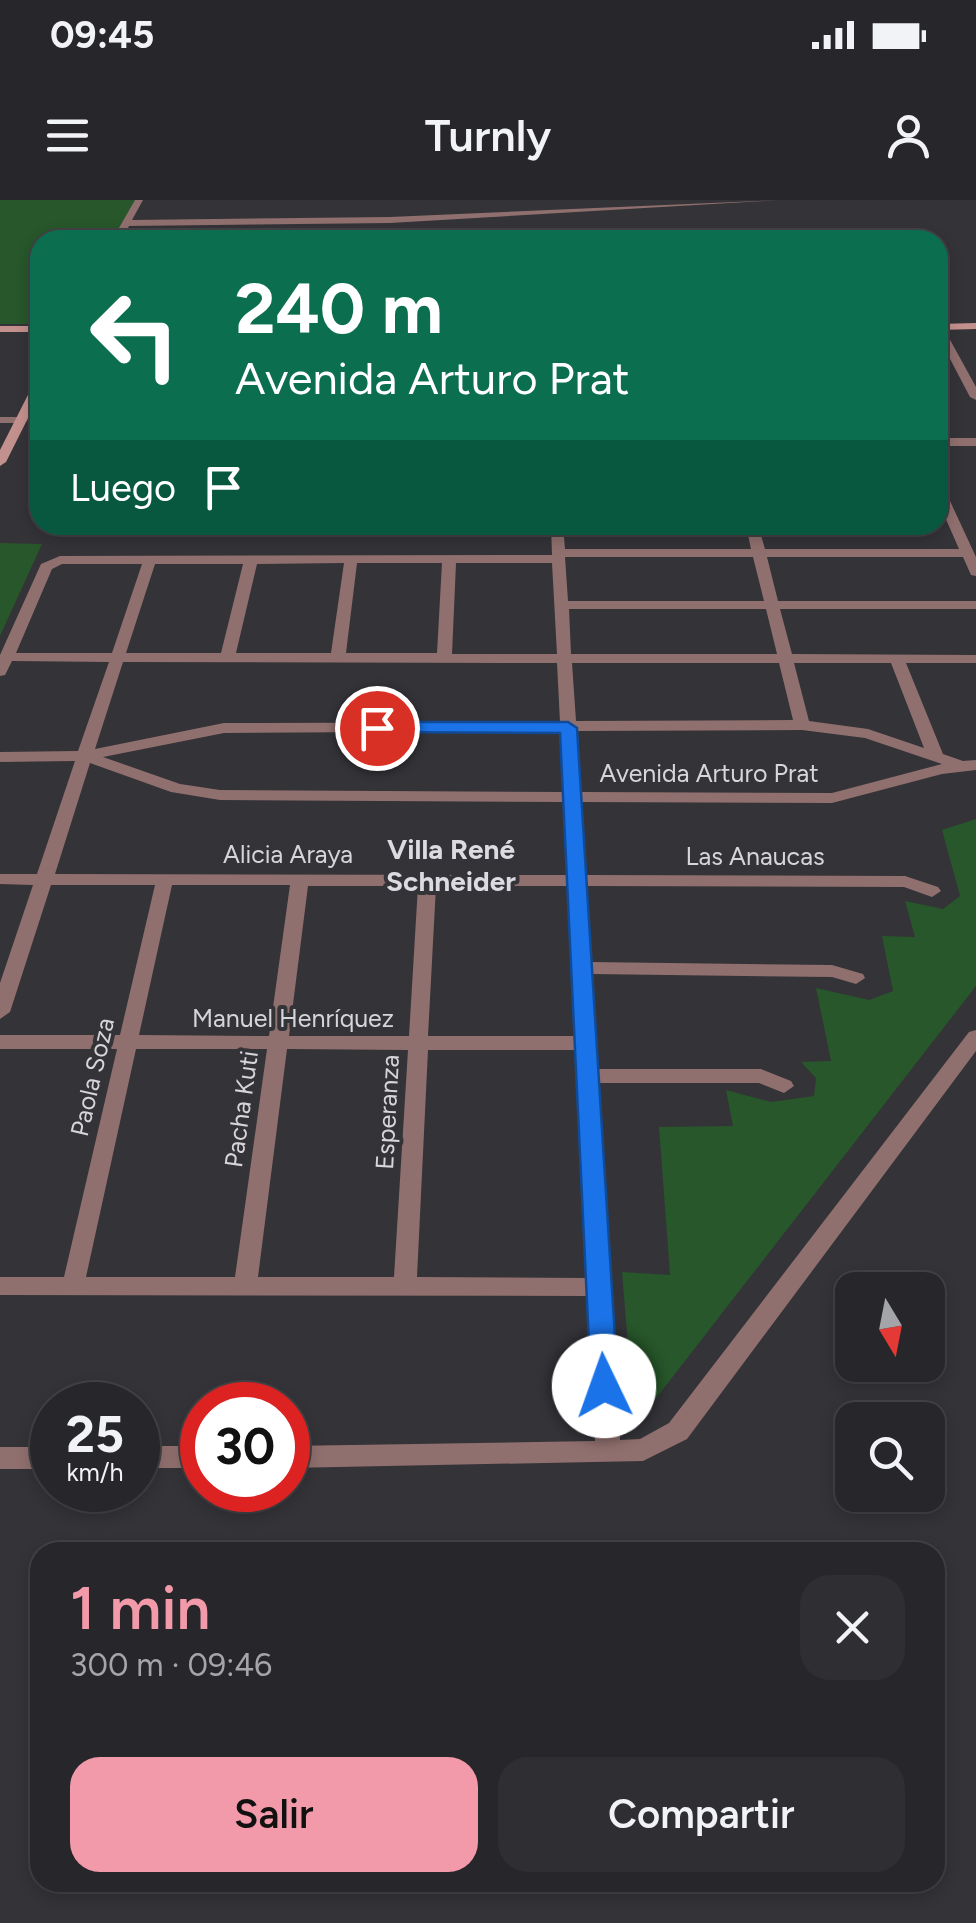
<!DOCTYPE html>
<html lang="es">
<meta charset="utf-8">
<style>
body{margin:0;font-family:Figtree,sans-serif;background:#2f2e32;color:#f1f3f6;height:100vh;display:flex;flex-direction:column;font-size:38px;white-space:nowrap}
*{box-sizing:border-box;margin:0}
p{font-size:32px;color:#a4a5a8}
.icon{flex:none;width:55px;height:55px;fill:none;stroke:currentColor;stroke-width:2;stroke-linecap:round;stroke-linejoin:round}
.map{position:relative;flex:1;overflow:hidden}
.side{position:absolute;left:30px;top:1342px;width:915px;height:350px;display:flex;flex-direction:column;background:#27262a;border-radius:30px;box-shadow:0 5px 15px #0003,0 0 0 2px #434347}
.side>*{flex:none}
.top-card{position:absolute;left:30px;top:30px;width:918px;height:305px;border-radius:30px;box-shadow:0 5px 15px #0003,0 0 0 2px #434347;background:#0b6e4f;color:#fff;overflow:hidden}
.needle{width:65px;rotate:170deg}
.controls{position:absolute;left:835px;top:1072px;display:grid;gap:20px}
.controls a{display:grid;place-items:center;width:110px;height:110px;border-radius:20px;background:#27262a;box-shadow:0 5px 15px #0003,0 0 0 2px #434347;font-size:50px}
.speed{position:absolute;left:30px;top:1182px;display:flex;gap:20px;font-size:50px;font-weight:700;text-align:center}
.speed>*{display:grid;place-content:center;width:130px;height:130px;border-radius:50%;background:#27262a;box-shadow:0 5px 15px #0003,0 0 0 2px #434347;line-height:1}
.speed small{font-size:25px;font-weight:400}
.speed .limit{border:15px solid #d22;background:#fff;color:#111}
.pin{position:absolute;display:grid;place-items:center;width:85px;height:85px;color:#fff;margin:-42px;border:5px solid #fff;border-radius:50%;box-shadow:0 2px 10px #0007}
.me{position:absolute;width:110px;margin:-55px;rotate:357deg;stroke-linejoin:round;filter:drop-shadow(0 0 8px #0008)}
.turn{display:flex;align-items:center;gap:35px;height:210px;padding:0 40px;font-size:45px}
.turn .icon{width:130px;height:130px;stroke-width:2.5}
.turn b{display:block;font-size:70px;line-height:85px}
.then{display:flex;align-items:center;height:95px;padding:0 40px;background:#0003;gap:20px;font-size:38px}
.round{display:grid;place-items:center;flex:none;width:105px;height:105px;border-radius:30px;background:#2f2e32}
.head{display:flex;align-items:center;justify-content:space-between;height:170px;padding:0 40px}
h1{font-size:60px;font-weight:600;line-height:75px;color:#f39aaa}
.primary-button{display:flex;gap:20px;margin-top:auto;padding:20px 40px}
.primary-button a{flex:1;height:115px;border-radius:30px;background:#f39aaa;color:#111;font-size:40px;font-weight:600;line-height:115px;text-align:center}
.primary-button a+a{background:#2f2e32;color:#f1f3f6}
.status{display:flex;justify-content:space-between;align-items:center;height:70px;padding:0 50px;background:#27262a;direction:ltr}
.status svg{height:28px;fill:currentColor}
header{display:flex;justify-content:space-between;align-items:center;height:130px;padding:0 40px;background:#27262a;font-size:45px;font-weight:600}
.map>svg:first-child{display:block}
.green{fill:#27572a}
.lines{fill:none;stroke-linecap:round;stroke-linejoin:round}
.street{fill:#90706e;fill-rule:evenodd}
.secondary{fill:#c3918d;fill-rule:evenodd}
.wall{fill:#59565b}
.route{fill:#1a73e8;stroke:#114b97;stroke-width:2.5}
.labels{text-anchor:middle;stroke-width:8;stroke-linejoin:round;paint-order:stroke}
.street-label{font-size:25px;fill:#d6d6d9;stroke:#343338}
.neighbourhood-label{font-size:28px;font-weight:bold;fill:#dddbe2;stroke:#343338}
</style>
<div class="status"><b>09:45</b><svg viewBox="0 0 49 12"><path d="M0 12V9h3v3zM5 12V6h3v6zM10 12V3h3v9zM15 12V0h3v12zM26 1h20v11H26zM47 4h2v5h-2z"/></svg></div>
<header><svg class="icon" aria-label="menu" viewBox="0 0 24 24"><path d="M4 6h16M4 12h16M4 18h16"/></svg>Turnly<svg class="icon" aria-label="person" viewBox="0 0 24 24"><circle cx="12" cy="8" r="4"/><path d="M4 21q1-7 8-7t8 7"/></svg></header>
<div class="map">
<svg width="976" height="1723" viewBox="0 0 976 1723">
<rect width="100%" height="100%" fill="#343338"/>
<g class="green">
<polygon points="0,0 135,0 112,40 40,40 40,124 0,124"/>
<polygon points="0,343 42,344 0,436"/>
<polygon points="976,619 976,786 650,1206 634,1219 622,1072 670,1075 659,927 733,926 726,890 771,902 814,896 816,878 801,862 831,861 816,788 869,800 893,791 882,736 915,737 905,701 943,709 960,696 942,630"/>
</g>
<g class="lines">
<g class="street">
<polygon points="135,0 143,0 132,20 390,17 780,0 390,23 129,26 122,40 112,40"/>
<polygon points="938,124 943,127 976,187 976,200 970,197 938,136"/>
<polygon points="0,217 22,217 28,220 22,223 0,223"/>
<rect x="938" y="238" width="38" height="8"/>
<path d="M938 284 944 288 976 357V376L971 375 963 357H767L778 401H976V409H780L792 454 976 455V463H906L943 554 963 561 976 560V570L942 574 832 603 581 602 585 675 905 676 938 687 941 691 932 697 904 687 586 686 590 762 832 765 863 774 865 778 856 784 832 777 591 774 597 869H761L791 881 794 886 784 893 759 883H598L620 1240 640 1239 669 1223 969 832 976 830V851L687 1239 643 1261 288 1268V1246L595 1241 588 1096 0 1095V1077H64L117 849H0V835H120L155 685H51L10 812 0 819V783L33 685 0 684V674H37L75 561 0 562V552L78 551 109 462 12 461 5 475 0 476V455L41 364 60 356 552 355 551 325H563L565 349H751L746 325H758L765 349H959L938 301ZM565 357H753L764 401H568ZM344 363 331 453H236L257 364ZM357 363H442L437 453H346ZM456 363H552L557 454H452ZM62 364H142L112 453H16L52 369ZM155 364H243L221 453H126ZM569 409H766L777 454H571ZM123 462 557 463 560 522 224 523 95 549ZM572 463H779L793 520 576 521ZM794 463H891L924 548 868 529 809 521ZM802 530 865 538 942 564 832 593 580 592 576 531ZM560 531 563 592 220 590 180 584 103 557 224 533ZM90 563 171 592 220 600 564 602 567 675 55 674ZM172 685H290L269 836 139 835ZM308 686H418L409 836H289ZM436 686H568L575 836H428ZM136 849H267L235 1077H86ZM287 849 408 850 394 1077H258ZM428 850H576L587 1078 417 1077Z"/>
<rect x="138" y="1246" width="64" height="22"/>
<rect x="0" y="1247" width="52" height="22"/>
</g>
<g class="secondary">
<polygon points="976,123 976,129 938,130 938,124"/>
<rect x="0" y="126" width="40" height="6"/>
<polygon points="40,180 40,194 6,262 0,266 0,250 34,183"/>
</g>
</g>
<rect class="wall" x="480" y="325" width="35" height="5"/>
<polygon class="route" points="377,522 568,522 577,528 618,1186 614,1194 595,1194 591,1186 560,533 371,532 368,528"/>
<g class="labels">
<g class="street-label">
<text x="709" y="582">Avenida Arturo Prat</text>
<text x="288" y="663">Alicia Araya</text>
<text x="755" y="665">Las Anaucas</text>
<text x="293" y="827">Manuel Henríquez</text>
<text transform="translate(92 877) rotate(-77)" y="9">Paola Soza</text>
<text transform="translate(241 909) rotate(-82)" y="9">Pacha Kuti</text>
<text transform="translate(387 912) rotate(-87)" y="9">Esperanza</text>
</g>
<g class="neighbourhood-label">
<text x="451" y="659">Villa René<tspan x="451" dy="32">Schneider</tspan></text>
</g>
</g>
</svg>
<div class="controls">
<a><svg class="needle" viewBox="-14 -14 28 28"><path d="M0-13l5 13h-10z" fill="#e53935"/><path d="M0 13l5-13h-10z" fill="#a4a5a8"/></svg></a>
<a><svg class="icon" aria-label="search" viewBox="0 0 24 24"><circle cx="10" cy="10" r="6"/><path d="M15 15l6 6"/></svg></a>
</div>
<div class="speed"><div>25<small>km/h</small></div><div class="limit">30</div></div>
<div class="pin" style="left:377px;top:528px;background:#d93025"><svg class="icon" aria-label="arrive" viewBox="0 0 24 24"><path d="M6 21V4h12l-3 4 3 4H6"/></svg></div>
<svg class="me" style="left:604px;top:1186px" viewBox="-20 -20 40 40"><circle r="19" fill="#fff"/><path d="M0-13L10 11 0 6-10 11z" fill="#1a73e8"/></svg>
<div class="top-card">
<div class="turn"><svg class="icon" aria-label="left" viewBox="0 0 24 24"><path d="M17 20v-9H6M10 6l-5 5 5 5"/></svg><div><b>240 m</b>Avenida Arturo Prat</div></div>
<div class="then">Luego<svg class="icon" aria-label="arrive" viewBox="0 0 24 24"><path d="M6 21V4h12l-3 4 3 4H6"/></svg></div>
</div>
<section class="side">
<div class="head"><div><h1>1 min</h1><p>300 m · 09:46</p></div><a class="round"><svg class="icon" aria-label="close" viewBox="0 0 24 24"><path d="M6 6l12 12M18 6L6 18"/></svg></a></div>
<div class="primary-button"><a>Salir</a><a>Compartir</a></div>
</section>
</div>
